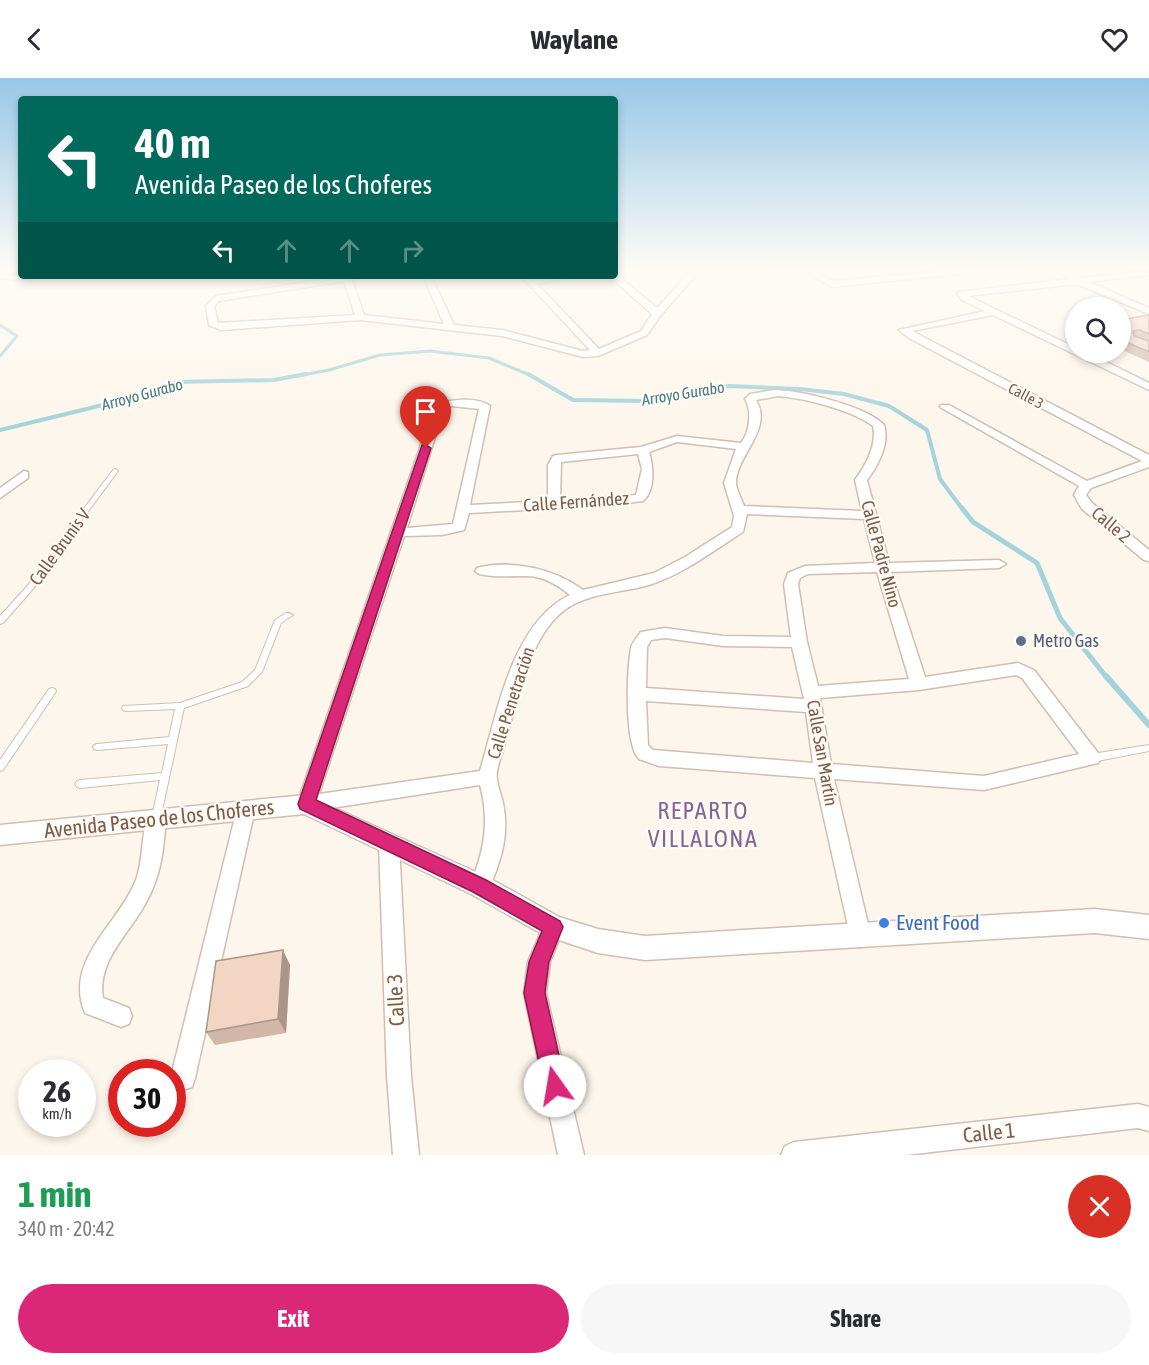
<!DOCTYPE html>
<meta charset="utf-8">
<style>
body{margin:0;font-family:"Asap Condensed",sans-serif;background:#f7f7f7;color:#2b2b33;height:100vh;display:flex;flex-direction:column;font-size:22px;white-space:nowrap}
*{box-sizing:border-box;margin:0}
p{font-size:20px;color:#7c7c81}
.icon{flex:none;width:33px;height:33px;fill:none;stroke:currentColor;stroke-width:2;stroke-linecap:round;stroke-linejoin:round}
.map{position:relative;height:1077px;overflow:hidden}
.panel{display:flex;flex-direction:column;background:#fff;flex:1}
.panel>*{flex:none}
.top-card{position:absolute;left:18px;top:18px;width:600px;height:183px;border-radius:6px;box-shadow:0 3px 9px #0003;background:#00695c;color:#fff;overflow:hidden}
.buttons{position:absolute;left:1065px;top:219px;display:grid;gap:12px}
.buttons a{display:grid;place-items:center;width:66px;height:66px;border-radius:50%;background:#fff;box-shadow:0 3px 9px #0003;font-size:30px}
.speed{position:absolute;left:18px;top:981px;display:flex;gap:12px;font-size:30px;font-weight:700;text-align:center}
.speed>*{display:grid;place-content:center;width:78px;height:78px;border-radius:50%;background:#fff;box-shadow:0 3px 9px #0003;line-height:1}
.speed small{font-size:15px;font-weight:400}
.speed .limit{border:9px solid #d22;background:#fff;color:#111}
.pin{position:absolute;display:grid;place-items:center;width:51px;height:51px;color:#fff;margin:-62px -26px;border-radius:50% 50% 50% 0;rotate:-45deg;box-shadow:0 0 6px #0007}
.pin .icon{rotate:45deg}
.me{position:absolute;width:66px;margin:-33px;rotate:347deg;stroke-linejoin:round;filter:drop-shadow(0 0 4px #0008)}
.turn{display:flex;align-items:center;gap:21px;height:126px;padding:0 18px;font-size:27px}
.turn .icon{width:78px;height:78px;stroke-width:2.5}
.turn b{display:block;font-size:42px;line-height:51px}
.lanes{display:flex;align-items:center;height:57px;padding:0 18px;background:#0003;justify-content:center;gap:30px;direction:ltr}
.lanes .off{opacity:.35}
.round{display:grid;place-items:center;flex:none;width:63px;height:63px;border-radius:32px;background:#f7f7f7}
.headline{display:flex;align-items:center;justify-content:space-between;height:102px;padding:0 18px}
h1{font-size:36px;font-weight:700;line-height:45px;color:#1e9e55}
.action{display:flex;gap:12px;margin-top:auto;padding:12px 18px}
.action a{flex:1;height:69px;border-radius:36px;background:#db2777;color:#fff;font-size:24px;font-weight:700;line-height:69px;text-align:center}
.action a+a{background:#f7f7f7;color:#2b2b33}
header{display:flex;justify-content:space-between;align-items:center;height:78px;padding:0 18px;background:#fff;font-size:27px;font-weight:700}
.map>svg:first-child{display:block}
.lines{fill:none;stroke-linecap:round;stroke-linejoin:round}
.stream-far3{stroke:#a5d3da;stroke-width:3}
.stream-far2{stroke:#a5d3da;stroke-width:4}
.stream-far1{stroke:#a5d3da;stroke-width:5}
.stream{stroke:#a5d3da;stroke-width:6}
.service-casing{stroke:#d1beb0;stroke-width:2}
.minor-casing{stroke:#d1beb0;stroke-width:3}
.tertiary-casing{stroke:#d1beb0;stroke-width:3}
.service{fill:#fff;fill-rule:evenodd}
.minor{fill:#fff;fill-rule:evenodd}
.tertiary{fill:#fff;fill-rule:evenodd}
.wall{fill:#d1b7a8}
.shaded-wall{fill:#aa9588}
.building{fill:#f3d5c3;stroke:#aa9588;stroke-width:1.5}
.route{fill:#db2777;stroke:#8e194d;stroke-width:1.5}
.service-dot{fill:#5c6f8a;stroke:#fffaf3;stroke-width:2}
.shop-dot{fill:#3f7fe0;stroke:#fffaf3;stroke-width:2}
.labels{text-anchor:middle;stroke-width:4.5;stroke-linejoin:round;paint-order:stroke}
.far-street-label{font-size:15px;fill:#7a5c4d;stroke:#fffaf3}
.far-water-label{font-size:16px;font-style:italic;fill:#437c86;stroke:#fffaf3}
.street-label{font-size:18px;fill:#7a5c4d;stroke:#fffaf3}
.service-label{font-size:18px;fill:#4e5e75;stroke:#fffaf3;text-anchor:start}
.near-street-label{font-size:21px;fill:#7a5c4d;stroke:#fffaf3}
.near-shop-label{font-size:21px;fill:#366cbe;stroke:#fffaf3;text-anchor:start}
.near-neighbourhood-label{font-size:24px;letter-spacing:1.5px;fill:#846695;stroke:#fffaf3}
</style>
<header><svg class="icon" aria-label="back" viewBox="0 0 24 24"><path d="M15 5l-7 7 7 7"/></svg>Waylane<svg class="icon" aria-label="heart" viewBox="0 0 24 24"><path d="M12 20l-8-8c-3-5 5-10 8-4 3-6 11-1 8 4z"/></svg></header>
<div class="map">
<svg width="1149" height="1077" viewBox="0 0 1149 1077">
<rect width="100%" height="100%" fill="#fdf6ec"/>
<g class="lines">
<g class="stream-far3">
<polyline points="0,247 17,258 0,278"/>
<polyline points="297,298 329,292 380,277 430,273 489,280 532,298"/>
</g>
<g class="stream-far2">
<polyline points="528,296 573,322 647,323 729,308 800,311 844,316 889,328 927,352 940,401 963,432"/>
<polyline points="0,352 111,325 177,304 274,302 306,296"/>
</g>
<polyline class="stream-far1" points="962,430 973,444 1037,485 1060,540 1107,600"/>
<polyline class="stream" points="1106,598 1149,647"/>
<defs>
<g id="service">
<polygon points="115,391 118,393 81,443 54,487 3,545 0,546 0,538 49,484 76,441 113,392"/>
<polygon points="286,535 289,535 293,537 281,545 262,594 248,608 184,630 160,742 157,743 154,742 152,739 160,702 80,710 77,709 75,706 77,703 80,702 162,695 168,666 97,672 94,671 93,669 94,667 97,666 169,659 175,631 126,633 123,632 122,630 123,628 180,625 242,604 255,592 275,542"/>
<polygon points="52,610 55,611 56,613 55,615 3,692 0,693 0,682 49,611"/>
<polygon points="1149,667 1149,673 1092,684 1089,682 1088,680 1089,678 1092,676"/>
</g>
<g id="minor">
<path d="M693 191H701L661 237 647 257 598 278 583 279 502 258 360 242 221 252 209 247 206 228 216 218 346 198H366L352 202 364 237 444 246 423 198H431L454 247 502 252 583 273 590 272 521 198H530L533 201 576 198 537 206 599 271 641 253 652 236 609 198 616 196 657 230ZM344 203 355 237 218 245 214 228 219 223Z"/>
<polygon points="800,191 809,191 833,203 965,191 991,191 987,193 832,209"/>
<polygon points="1053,191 1062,191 1079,200 1149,193 1149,197 1089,204 1149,230 1149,236 1077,206 968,218 1076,270 1076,274 1086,274 1149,305 1149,312 993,237 912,253 1149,377 1149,389 1091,410 1086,417 1092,425 1149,472 1149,483 1144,482 1082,431 1074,417 1079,408 940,329 941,327 949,327 1087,403 1142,383 909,260 899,252 985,233 962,222 957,216 958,214 1069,201"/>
<polygon points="0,196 34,198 14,202 0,200"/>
<path d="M774 312C799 312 867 328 884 347 890 365 878 388 867 402L889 485 999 482 1006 486 999 490 891 494 925 599 1018 585 1034 592 1098 675 1101 680 1098 685 984 712 834 701 871 859 868 866 860 869 852 866 815 700 659 688 639 681C624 666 627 592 631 570 632 565 637 559 641 554L665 550 723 558 791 559 784 506 788 495 805 488 875 485 864 441 747 436 743 454C714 472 685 495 652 506 624 515 590 514 566 531 529 557 517 624 505 665 503 676 495 690 497 701 498 711 503 721 504 731 509 761 499 788 487 815L480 817 473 815 470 808C484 773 490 744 480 707L306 734 299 732 297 726 435 326C450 322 477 318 490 328L470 427 548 423V387L553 378 557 377 641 369 677 358 741 365C750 354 752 333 745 321L750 316ZM778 318C804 320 852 332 873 348 877 367 866 387 855 402L862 433 744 428C742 422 737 413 736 406 735 378 774 352 756 322ZM452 328 479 331 453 446 407 450 444 330ZM677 364 736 371 724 405 734 438 732 449 685 479 654 495 583 512C555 491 512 481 477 490L475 493C483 502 522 496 536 499 548 501 560 509 570 517 512 544 497 636 480 693L319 716 404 458 442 457 464 452 469 435 600 428 643 423C656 412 653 388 649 374ZM638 376 642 391 636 417 560 422 561 384ZM877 494 909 601 818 608 807 564 798 506 800 500 808 496ZM665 560 723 568 792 569 804 621 646 610 647 569 651 562ZM1016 597 1022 600 1079 676 984 698 831 686 820 620 919 612ZM646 623 806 634 813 685 653 672 648 667Z"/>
<polygon points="24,393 28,394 28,400 0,420 0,410"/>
<polygon points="246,723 253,725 255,731 195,1000 192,1009 183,1012 174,1009 172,994 237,731 239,725"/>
<path d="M156 732 163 734C167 743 165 752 164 762 162 785 156 808 144 828 128 857 97 883 103 920L129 930 132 938 129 946 121 949 85 935C63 882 119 846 136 802 144 781 141 752 149 734Z"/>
<polygon points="389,758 396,760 399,766 411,998 419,1077 393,1077 387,998 379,766 382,760"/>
<polygon points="553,839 560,842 564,849 550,884 546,915 584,1077 558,1077 524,915 528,884 546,842"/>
<polygon points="1138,1026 1149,1029 1149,1053 1138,1050 906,1077 781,1077 785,1068 794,1064"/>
</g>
<polygon id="tertiary" points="306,717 489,800 559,839 598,851 645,858 1095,831 1149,837 1149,861 1095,855 645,882 598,875 544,857 471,816 304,736 0,767 0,747"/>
</defs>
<use href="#service" class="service-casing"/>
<use href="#minor" class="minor-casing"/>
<use href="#tertiary" class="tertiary-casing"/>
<use href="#service" class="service"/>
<use href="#minor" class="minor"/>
<use href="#tertiary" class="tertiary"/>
</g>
<g class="wall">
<polygon points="1149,237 1149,284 1120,271 1120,242"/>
<polygon points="290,887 286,955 215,967 206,954"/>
</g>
<polygon class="shaded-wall" points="283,872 290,887 286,955 278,941"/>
<g class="building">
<polygon points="1149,237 1149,256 1140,252 1133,253 1134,258 1149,263 1149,274 1120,261 1120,242"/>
<polygon points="283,872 278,941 206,954 216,883"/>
</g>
<linearGradient id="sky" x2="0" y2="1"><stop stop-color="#97c7e8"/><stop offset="0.56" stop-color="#fefbf6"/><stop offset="1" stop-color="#fefbf6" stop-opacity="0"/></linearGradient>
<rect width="1149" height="341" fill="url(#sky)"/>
<polygon class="route" points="422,367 426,367 431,370 316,722 486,802 560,843 563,849 549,884 545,915 566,1008 563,1015 555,1019 548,1015 544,1008 524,915 529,884 542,853 473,814 300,731 298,726"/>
<circle class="service-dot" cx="1021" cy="563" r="6"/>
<circle class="shop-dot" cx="884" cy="845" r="6"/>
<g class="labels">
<g class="far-street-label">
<text transform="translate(1026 318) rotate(28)" y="5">Calle 3</text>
</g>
<g class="far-water-label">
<text transform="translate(683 315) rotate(-9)" y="6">Arroyo Gurabo</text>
<text transform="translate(142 316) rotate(-15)" y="6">Arroyo Gurabo</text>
</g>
<g class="street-label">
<text transform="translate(576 424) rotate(-4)" y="6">Calle Fernández</text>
<text transform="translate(1111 447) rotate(40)" y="6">Calle 2</text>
<text transform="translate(60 469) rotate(-54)" y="6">Calle Brunis V</text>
<text transform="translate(881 476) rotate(75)" y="6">Calle Padre Nino</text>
<text transform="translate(511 625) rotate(-72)" y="6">Calle Penetración</text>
<text transform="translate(822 675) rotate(80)" y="6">Calle San Martín</text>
</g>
<g class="service-label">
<text x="1033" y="569">Metro Gas</text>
</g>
<g class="near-street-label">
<text transform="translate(159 741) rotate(-6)" y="7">Avenida Paseo de los Choferes</text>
<text transform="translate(396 922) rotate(-93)" y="7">Calle 3</text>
<text transform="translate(989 1055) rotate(-6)" y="7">Calle 1</text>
</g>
<g class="near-shop-label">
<text x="896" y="852">Event Food</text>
</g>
<g class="near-neighbourhood-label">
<text x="703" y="741">REPARTO<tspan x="703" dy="28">VILLALONA</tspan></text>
</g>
</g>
</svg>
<div class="buttons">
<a><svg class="icon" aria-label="search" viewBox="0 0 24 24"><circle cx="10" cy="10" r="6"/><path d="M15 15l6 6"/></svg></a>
</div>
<div class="speed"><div>26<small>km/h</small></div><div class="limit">30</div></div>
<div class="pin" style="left:426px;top:370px;background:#d93025"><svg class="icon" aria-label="arrive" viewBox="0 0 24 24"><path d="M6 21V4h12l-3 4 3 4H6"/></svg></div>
<svg class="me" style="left:555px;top:1008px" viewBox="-20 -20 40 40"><circle r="19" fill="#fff"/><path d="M0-13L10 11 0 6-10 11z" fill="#db2777"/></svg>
<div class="top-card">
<div class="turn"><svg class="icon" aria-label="left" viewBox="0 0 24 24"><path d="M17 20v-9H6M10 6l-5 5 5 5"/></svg><div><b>40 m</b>Avenida Paseo de los Choferes</div></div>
<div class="lanes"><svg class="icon" aria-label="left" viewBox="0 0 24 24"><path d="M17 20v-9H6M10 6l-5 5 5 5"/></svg><svg class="icon off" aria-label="ahead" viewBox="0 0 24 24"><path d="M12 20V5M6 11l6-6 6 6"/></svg><svg class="icon off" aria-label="ahead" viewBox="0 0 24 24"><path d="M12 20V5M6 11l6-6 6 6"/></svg><svg class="icon off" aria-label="right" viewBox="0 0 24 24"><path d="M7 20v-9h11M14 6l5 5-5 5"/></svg></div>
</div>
</div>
<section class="panel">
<div class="headline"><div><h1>1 min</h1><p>340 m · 20:42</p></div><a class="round" style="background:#d93025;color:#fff"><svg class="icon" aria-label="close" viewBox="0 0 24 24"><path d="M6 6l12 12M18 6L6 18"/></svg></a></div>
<div class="action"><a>Exit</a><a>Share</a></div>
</section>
